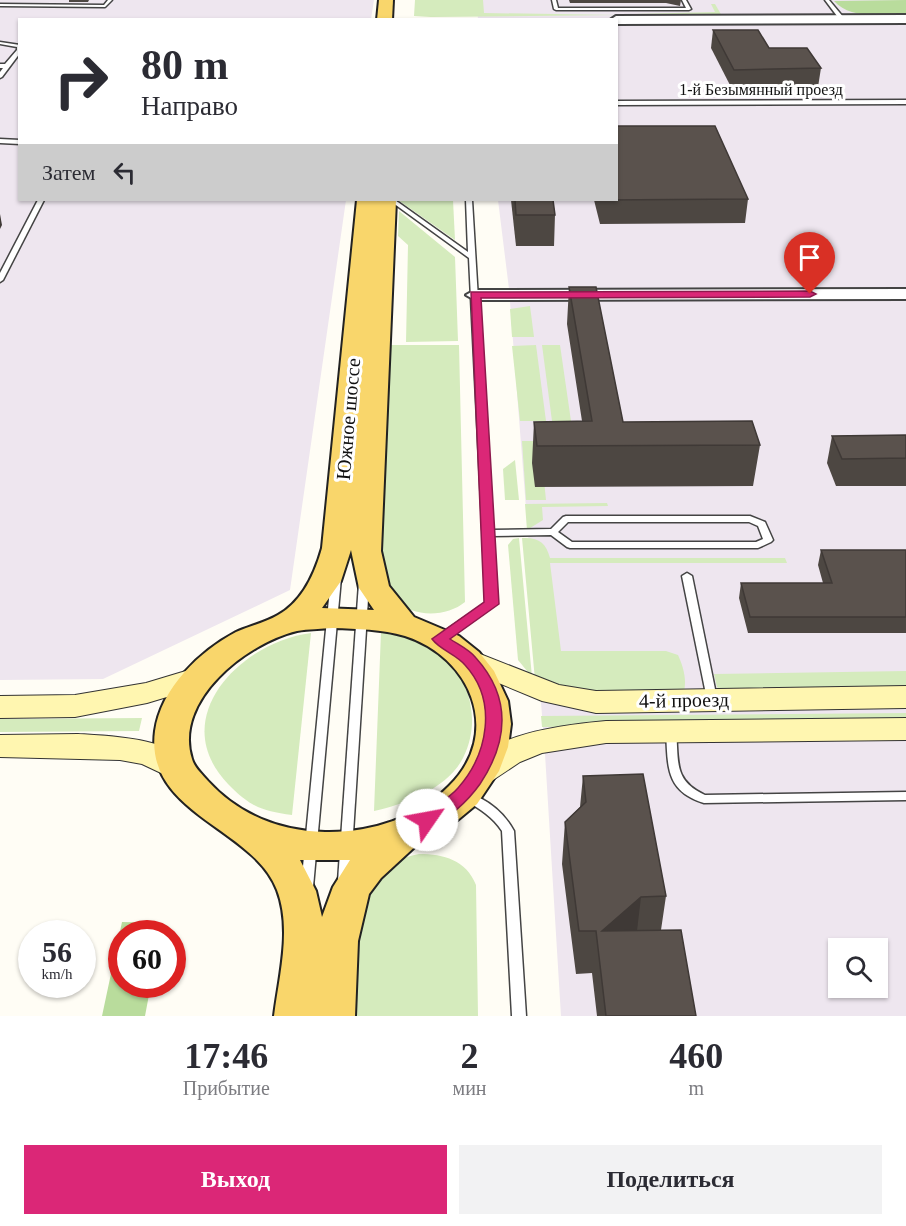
<!DOCTYPE html>
<html lang="ru">
<meta charset="utf-8">
<style>
body{margin:0;font-family:Georgia,serif;background:#f2f2f3;color:#2b2b33;height:100vh;display:flex;flex-direction:column;font-size:22px;white-space:nowrap}
*{box-sizing:border-box;margin:0}
p{font-size:20px;color:#7c7c81}
.icon{flex:none;width:33px;height:33px;fill:none;stroke:currentColor;stroke-width:2;stroke-linecap:round;stroke-linejoin:round}
.map{position:relative;height:1016px;overflow:hidden}
.sheet{display:flex;flex-direction:column;background:#fff;flex:1}
.sheet>*{flex:none}
.banner{position:absolute;left:18px;top:18px;width:600px;height:183px;border-radius:0px;box-shadow:0 2px 4px #0004;background:#fff;color:#2b2b33;overflow:hidden}
.fabs{position:absolute;left:828px;top:938px;display:grid;gap:12px}
.fabs a{display:grid;place-items:center;width:60px;height:60px;border-radius:0px;background:#fff;box-shadow:0 2px 4px #0004;font-size:30px}
.speed{position:absolute;left:18px;top:920px;display:flex;gap:12px;font-size:30px;font-weight:700;text-align:center}
.speed>*{display:grid;place-content:center;width:78px;height:78px;border-radius:50%;background:#fff;box-shadow:0 2px 4px #0004;line-height:1}
.speed small{font-size:15px;font-weight:400}
.speed .limit{border:9px solid #d22;background:#fff;color:#111}
.pin{position:absolute;display:grid;place-items:center;width:51px;height:51px;color:#fff;margin:-62px -26px;border-radius:50% 50% 50% 0;rotate:-45deg;box-shadow:0 0 6px #0007}
.pin .icon{rotate:45deg}
.me{position:absolute;width:66px;margin:-33px;rotate:57deg;stroke-linejoin:round;filter:drop-shadow(0 0 4px #0008)}
.turn{display:flex;align-items:center;gap:21px;height:126px;padding:0 24px;font-size:27px}
.turn .icon{width:78px;height:78px;stroke-width:2.5}
.turn b{display:block;font-size:42px;line-height:51px}
.then{display:flex;align-items:center;height:57px;padding:0 24px;background:#0003;gap:12px;font-size:22px}
.eta{display:flex;justify-content:space-evenly;align-items:center;height:102px;text-align:center}
.eta b{font-size:36px;font-weight:700;line-height:42px}
.primary-button{display:flex;gap:12px;margin-top:auto;padding:12px 24px}
.primary-button a{flex:1;height:69px;border-radius:0px;background:#db2777;color:#fff;font-size:24px;font-weight:700;line-height:69px;text-align:center}
.primary-button a+a{background:#f2f2f3;color:#2b2b33}
.map>svg:first-child{display:block}
.industrial{fill:#eee6ef;fill-rule:evenodd}
.green{fill:#d5ebbd}
.forest{fill:#b9dc9c}
.lines{fill:none;stroke-linecap:round;stroke-linejoin:round}
.service-casing{stroke:#444;stroke-width:3}
.tertiary-casing{stroke:#444;stroke-width:4}
.secondary-casing{stroke:#333;stroke-width:2}
.primary-casing{stroke:#222;stroke-width:4}
.service{fill:#fff;fill-rule:evenodd}
.tertiary{fill:#fff;fill-rule:evenodd}
.secondary{fill:#fff6b0;fill-rule:evenodd}
.primary{fill:#f9d66b;fill-rule:evenodd}
.wall{fill:#4d4742}
.shaded-wall{fill:#3f3936}
.building{fill:#5a524d;stroke:#3f3936;stroke-width:1.5}
.route{fill:#db2777;stroke:#8e194d;stroke-width:1.5}
.labels{text-anchor:middle;stroke-width:6;stroke-linejoin:round;paint-order:stroke}
.far-street-label{font-size:16px;fill:#111;stroke:#fff}
.street-label{font-size:20px;fill:#111;stroke:#fff}
</style>
<div class="map">
<svg width="906" height="1016" viewBox="0 0 906 1016">
<rect width="100%" height="100%" fill="#fffdf5"/>
<g class="industrial">
<polygon points="0,0 374,0 371,19 20,20 20,200 346,200 290,590 103,679 0,680"/>
<path d="M476 0H906V1016H561L545 754 509 289 498 200H616V20L478 19ZM838 948H878V987H838Z"/>
</g>
<g class="green">
<polygon points="415,0 483,0 484,13 620,15 431,17 414,16"/>
<polygon points="711,4 715,4 722,16 634,14 715,12"/>
<polygon points="398,200 453,200 455,240"/>
<polygon points="399,211 455,257 458,341 406,342 408,245 398,236"/>
<polygon points="530,306 534,337 512,337 510,309"/>
<path d="M390 345H459L465 602C447 617 413 618 395 600 387 593 383 577 378 567Z"/>
<polygon points="536,345 546,421 520,421 512,346"/>
<polygon points="542,345 560,345 571,421 552,421"/>
<polygon points="522,441 540,441 546,500 526,500"/>
<polygon points="515,460 519,500 505,500 503,469"/>
<polygon points="607,503 608,506 542,507 543,520 527,530 525,504"/>
<polygon points="519,538 532,677 518,660 508,545 513,539"/>
<path d="M522 538C539 537 546 543 550 558H785L787 563H550L561 651H666L678 655C683 666 687 679 684 691L597 698 535 680Z"/>
<path d="M381 632C391 633 403 633 413 637 461 654 487 711 463 758 447 789 405 804 374 811Z"/>
<path d="M311 633 292 815C262 811 249 806 228 784 165 718 241 642 311 633Z"/>
<polygon points="906,671 906,695 722,692 717,687 714,674"/>
<polygon points="906,713 906,725 542,727 541,716"/>
<polygon points="142,718 139,731 0,732 0,719"/>
<path d="M419 854C444 854 466 860 476 885L478 1016H356C359 973 354 890 393 863 401 858 410 856 419 854Z"/>
</g>
<g class="forest">
<path d="M906 0V13C881 14 851 20 834 1Z"/>
<polygon points="122,922 162,923 161,933 122,933 122,984 151,984 145,1016 102,1016"/>
</g>
<g class="lines">
<defs>
<g id="service">
<polygon points="108,0 112,0 105,7 0,6 0,4 104,5"/>
<polygon points="552,0 556,0 558,8 686,8 682,0 686,0 691,9 689,10 556,10 554,9"/>
<polygon points="825,0 829,0 844,18 844,20 840,20"/>
<polygon points="0,42 20,45 20,53 2,77 0,78 0,72 3,68 0,68 0,64 5,64 17,50 17,47 0,44"/>
<polygon points="906,100 906,104 616,105 616,101"/>
<polygon points="0,139 20,140 20,144 0,143"/>
<polygon points="38,200 44,200 3,280 0,282 0,273"/>
<path d="M389 200H395L468 252 466 200H472L492 530 551 529 563 517 566 516H750L765 522 773 540 771 542 758 548H570L567 547 551 535 492 536 496 604 444 641H436L435 639 436 637 486 603 469 258ZM568 522H749L758 526 763 539 756 542H572L558 532Z"/>
<polygon points="687,573 692,576 717,699 716,702 708,702 707,699 682,576"/>
<polygon points="336,575 341,578 313,887 311,891 307,892 303,891 301,887 331,578"/>
<polygon points="364,580 369,583 350,881 348,884 344,886 340,884 338,881 359,583"/>
<path d="M671 727 675 728 676 731C679 762 673 780 705 795L906 792V800L704 803C665 791 668 766 666 731L667 728Z"/>
<path d="M470 794C489 800 505 814 514 831L526 1016H512L502 831C493 817 480 809 466 801L464 798 466 795Z"/>
</g>
<g id="tertiary">
<polygon points="906,15 906,23 616,24 616,20 610,20 616,16"/>
<polygon points="906,289 906,299 475,300 466,295 475,290"/>
</g>
<g id="secondary">
<polygon points="470,650 559,685 596,691 906,686 906,708 596,713 542,701 460,667 455,660 460,653"/>
<polygon points="199,667 210,670 214,677 210,684 147,703 75,717 0,718 0,696 75,695 146,683"/>
<path d="M906 718V740L606 743 542 753 520 762 490 782 479 786 468 782 463 774C486 733 564 725 606 721Z"/>
<path d="M78 734C110 736 177 738 194 769L189 777 178 781 142 764 120 760 0 757V735Z"/>
</g>
<g id="primary">
<polygon points="379,0 393,0 392,20 377,20"/>
<path d="M357 200H396L381 551 389 586 414 617 459 636 479 652 494 671 508 701 511 724 508 747 499 771 477 804 448 828 420 842 381 878 369 894 358 941 355 1016H274C279 976 292 929 277 890 253 827 144 814 155 731 161 688 200 651 236 632 250 626 266 622 278 615 303 601 315 573 322 548ZM351 550 359 588 374 610 322 608 341 581ZM333 628C357 629 382 629 405 636 471 657 503 733 449 786 417 818 370 833 325 832 279 831 238 814 208 781 202 774 194 767 192 759 173 700 247 643 297 631 308 629 321 629 333 628ZM300 860H350L333 887 322 917 316 891Z"/>
</g>
</defs>
<use href="#service" class="service-casing"/>
<use href="#tertiary" class="tertiary-casing"/>
<use href="#secondary" class="secondary-casing"/>
<use href="#primary" class="primary-casing"/>
<use href="#service" class="service"/>
<use href="#tertiary" class="tertiary"/>
<use href="#secondary" class="secondary"/>
<use href="#primary" class="primary"/>
</g>
<g class="wall">
<polygon points="69,0 89,0 88,2 69,2"/>
<polygon points="569,0 681,0 680,6 666,3 570,3"/>
<polygon points="713,30 769,48 821,68 818,87 732,89 711,48"/>
<polygon points="748,199 745,223 600,224 594,200"/>
<polygon points="511,200 553,200 555,215 554,246 516,246"/>
<polygon points="569,287 623,422 760,445 753,486 535,487 532,463 534,422 582,421 567,324"/>
<polygon points="906,435 906,486 836,486 827,463 832,436"/>
<polygon points="821,550 906,550 906,633 748,633 739,598 741,583 823,583 818,565"/>
<polygon points="583,776 666,896 661,930 696,1016 597,1016 592,973 576,974 562,864 565,822 580,807"/>
</g>
<g class="shaded-wall">
<polygon points="0,214 2,225 0,229"/>
<polygon points="641,897 636,939 602,931"/>
</g>
<g class="building">
<polygon points="713,30 758,30 769,48 807,48 821,68 734,70"/>
<polygon points="616,126 715,126 748,199 602,200 616,200"/>
<polygon points="515,200 553,200 555,215 516,215"/>
<polygon points="569,287 596,287 623,422 752,421 760,445 537,446 534,422 592,421"/>
<polygon points="906,435 906,458 842,459 832,436"/>
<polygon points="821,550 906,550 906,617 750,617 741,583 832,583"/>
<polygon points="643,774 666,896 641,897 602,931 681,930 696,1016 606,1016 596,931 579,931 565,822 586,802 583,776"/>
</g>
<path class="route" d="M471 292 810 291 816 294 810 297 481 298 499 604 450 639C459 645 470 650 476 658 512 698 508 742 480 784 468 801 447 821 427 827L421 825 418 820 421 816C432 807 449 799 458 788 488 754 498 701 465 665 456 654 440 650 432 639L484 602Z"/>
<g class="labels">
<g class="far-street-label">
<text x="761" y="95">1-й Безымянный проезд</text>
</g>
<g class="street-label">
<text transform="translate(348 419) rotate(-85)" y="7">Южное шоссе</text>
<text transform="translate(684 700) rotate(-1)" y="7">4-й проезд</text>
</g>
</g>
</svg>
<div class="fabs">
<a><svg class="icon" aria-label="search" viewBox="0 0 24 24"><circle cx="10" cy="10" r="6"/><path d="M15 15l6 6"/></svg></a>
</div>
<div class="speed"><div>56<small>km/h</small></div><div class="limit">60</div></div>
<div class="pin" style="left:810px;top:294px;background:#d93025"><svg class="icon" aria-label="arrive" viewBox="0 0 24 24"><path d="M6 21V4h12l-3 4 3 4H6"/></svg></div>
<svg class="me" style="left:427px;top:820px" viewBox="-20 -20 40 40"><circle r="19" fill="#fff"/><path d="M0-13L10 11 0 6-10 11z" fill="#db2777"/></svg>
<div class="banner">
<div class="turn"><svg class="icon" aria-label="right" viewBox="0 0 24 24"><path d="M7 20v-9h11M14 6l5 5-5 5"/></svg><div><b>80 m</b>Направо</div></div>
<div class="then">Затем<svg class="icon" aria-label="left" viewBox="0 0 24 24"><path d="M17 20v-9H6M10 6l-5 5 5 5"/></svg></div>
</div>
</div>
<section class="sheet">
<div class="eta">
<div><b>17:46</b><p>Прибытие</p></div>
<div><b>2</b><p>мин</p></div>
<div><b>460</b><p>m</p></div>
</div>
<div class="primary-button"><a>Выход</a><a>Поделиться</a></div>
</section>
